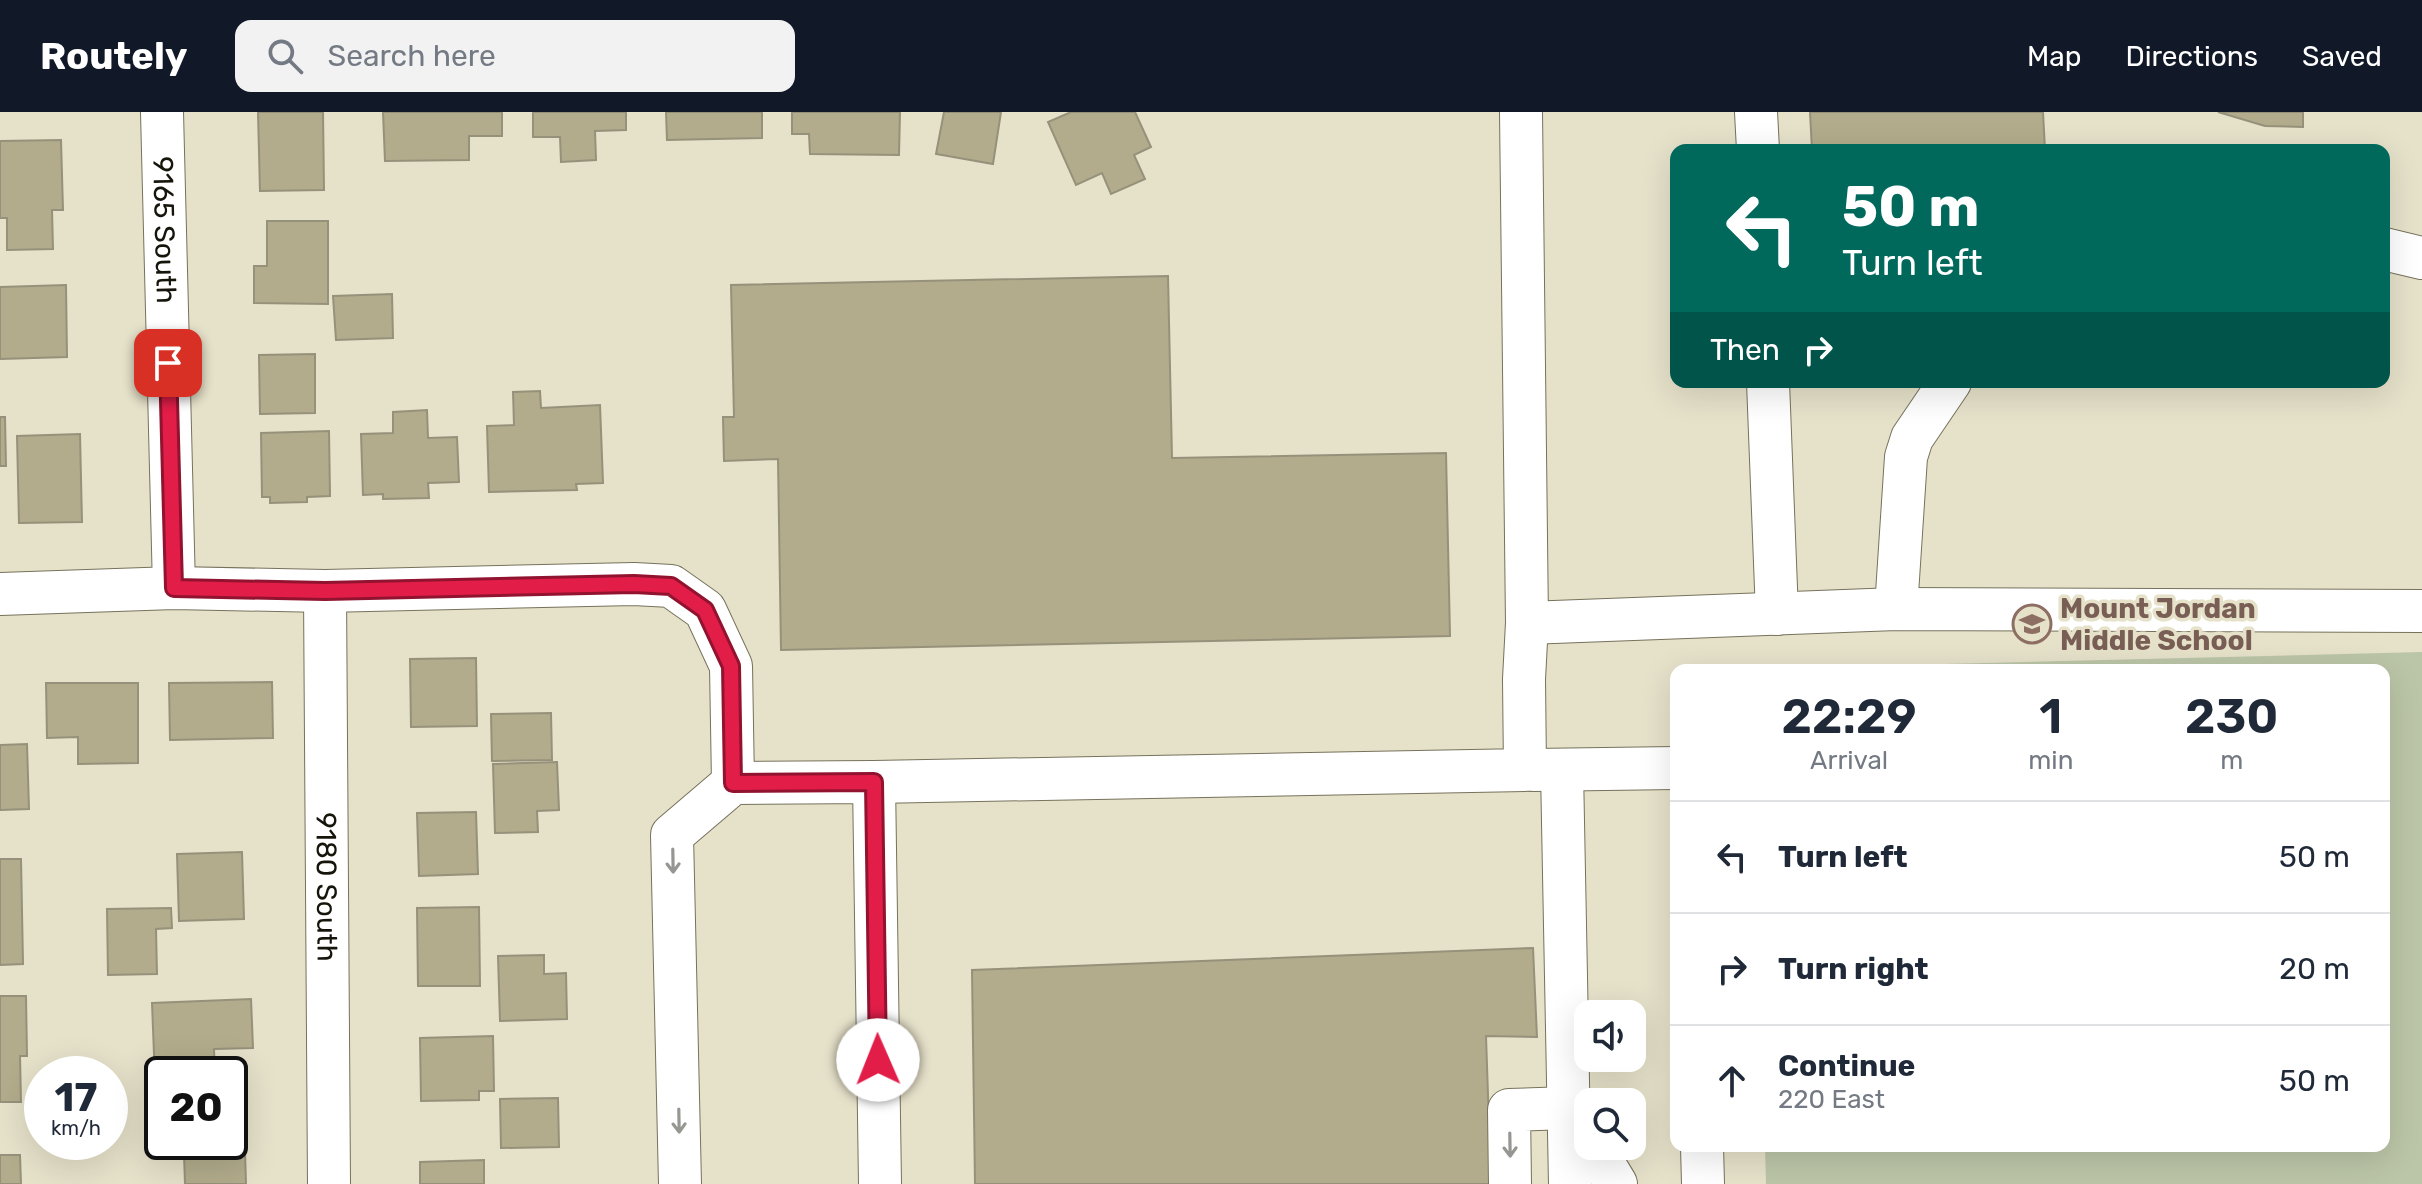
<!DOCTYPE html>
<style>
body{margin:0;font-family:Rubik,sans-serif;background:#f2f2f3;color:#1f2937;height:100vh;display:flex;flex-direction:column;font-size:30px;white-space:nowrap}
*{box-sizing:border-box;margin:0}
p{font-size:26px;color:#747a83}
.icon{flex:none;width:44px;height:44px;fill:none;stroke:currentColor;stroke-width:2;stroke-linecap:round;stroke-linejoin:round}
.map{position:relative;flex:1;overflow:hidden}
.details{position:absolute;left:1670px;top:552px;width:720px;height:488px;display:flex;flex-direction:column;background:#fff;border-radius:16px;box-shadow:0 8px 32px #0002}
.details>*{flex:none}
.banner{position:absolute;left:1670px;top:32px;width:720px;height:244px;border-radius:16px;box-shadow:0 8px 32px #0002;background:#00695c;color:#fff;overflow:hidden}
.controls{position:absolute;left:1574px;top:888px;display:grid;gap:16px}
.controls a{display:grid;place-items:center;width:72px;height:72px;border-radius:16px;background:#fff;box-shadow:0 8px 32px #0002;font-size:40px}
.speed{position:absolute;left:24px;top:944px;display:flex;gap:16px;font-size:40px;font-weight:700;text-align:center}
.speed>*{display:grid;place-content:center;width:104px;height:104px;border-radius:50%;background:#fff;box-shadow:0 8px 32px #0002;line-height:1}
.speed small{font-size:20px;font-weight:400}
.speed .limit{border:4px solid #111;border-radius:12px;background:#fff;color:#111}
.pin{position:absolute;display:grid;place-items:center;width:68px;height:68px;color:#fff;margin:-34px;border-radius:16px;box-shadow:0 4px 12px #0006}
.me{position:absolute;width:88px;margin:-44px;rotate:359deg;stroke-linejoin:round;filter:drop-shadow(0 0 6px #0008)}
.turn{display:flex;align-items:center;gap:28px;height:168px;padding:0 40px;font-size:36px}
.turn .icon{width:104px;height:104px;stroke-width:2.5}
.turn b{display:block;font-size:56px;line-height:68px}
.then{display:flex;align-items:center;height:76px;padding:0 40px;background:#0003;gap:16px;font-size:30px}
.eta{display:flex;justify-content:space-evenly;align-items:center;height:136px;text-align:center}
.eta b{font-size:48px;font-weight:600;line-height:56px}
ul{padding:0;list-style:none}
li{display:flex;align-items:center;gap:24px;height:112px;padding:0 40px;border-top:2px solid #e0e1e3}
li div{flex:1}
li b{display:block;font-size:30px}
li em{font-style:normal}
header{display:flex;align-items:center;gap:48px;box-sizing:border-box;height:112px;padding:0 40px;background:#111827;color:#fff}
header strong{font-size:38px}
nav{display:flex;gap:44px;margin-inline-start:auto;font-size:28px}
.search{width:560px;height:72px;background:#f2f2f3;display:flex;align-items:center;gap:20px;box-sizing:border-box;padding:0 28px;border-radius:16px;color:#747a83;font-size:30px}
.map>svg:first-child{display:block}
.green{fill:#bbc5a7}
.building{fill:#b2ac8c;stroke:#96917b;stroke-width:2}
.lines{fill:none;stroke-linecap:round;stroke-linejoin:round}
.minor-casing{stroke:#76725c;stroke-width:44}
.minor{stroke:#fff;stroke-width:42}
.oneway{stroke:#969692}
.route-casing{stroke:#92132f;stroke-width:20}
.route{stroke:#e11d48;stroke-width:14}
.labels{text-anchor:middle;stroke-width:7;stroke-linejoin:round;paint-order:stroke}
.street-label{font-size:28px;fill:#16150c;stroke:#e6e1c9}
.education-label{font-size:28px;font-weight:bold;fill:#785e54;stroke:#e6e1c9;text-anchor:start}
</style>
<header>
<strong>Routely</strong>
<div class="search"><svg class="icon" aria-label="search" viewBox="0 0 24 24"><circle cx="10" cy="10" r="6"/><path d="M15 15l6 6"/></svg>Search here</div>
<nav><a>Map</a><a>Directions</a><a>Saved</a></nav>
</header>
<div class="map">
<svg width="2422" height="1072" viewBox="0 0 2422 1072">
<rect width="100%" height="100%" fill="#e6e1c9"/>
<polygon class="green" points="2422,540 2422,1072 1766,1072 1765,1034 2384,1034 2384,558 1750,557"/>
<g class="building">
<polygon points="258,0 323,0 324,78 260,79"/>
<polygon points="383,0 502,0 502,24 469,24 469,48 385,49"/>
<polygon points="533,0 626,0 626,18 595,19 596,48 561,50 560,25 533,25"/>
<polygon points="666,0 762,0 762,26 667,28"/>
<polygon points="792,0 900,0 899,43 810,42 809,22 792,22"/>
<polygon points="944,0 1001,0 993,52 936,42"/>
<polygon points="1071,0 1135,0 1151,35 1134,43 1145,67 1111,82 1102,61 1076,73 1048,10"/>
<polygon points="1810,0 2043,0 2045,38 1812,38"/>
<polygon points="2218,0 2303,0 2303,15 2265,14"/>
<polygon points="61,28 63,98 52,98 53,137 7,138 7,106 0,106 0,29"/>
<polygon points="267,109 328,109 328,192 254,191 254,154 267,154"/>
<polygon points="1168,164 1172,346 1446,341 1450,524 781,538 778,347 724,349 723,305 734,305 731,173"/>
<polygon points="66,173 67,245 0,247 0,175"/>
<polygon points="392,182 393,226 336,228 333,184"/>
<polygon points="315,242 315,301 260,302 259,243"/>
<polygon points="540,279 541,296 600,293 603,371 576,372 577,378 489,380 487,314 514,313 513,280"/>
<polygon points="427,298 428,326 457,325 459,370 428,371 429,386 383,387 383,382 363,383 361,322 393,321 393,300"/>
<polygon points="0,305 5,305 6,354 0,354"/>
<polygon points="329,319 330,384 307,385 307,390 270,391 270,385 262,385 261,321"/>
<polygon points="80,322 82,410 19,411 17,324"/>
<polygon points="476,546 477,614 411,615 410,547"/>
<polygon points="272,570 273,626 170,628 169,571"/>
<polygon points="46,571 138,571 138,651 78,652 78,625 47,626"/>
<polygon points="551,601 552,648 492,649 491,602"/>
<polygon points="27,632 29,697 0,698 0,633"/>
<polygon points="557,650 559,698 537,699 538,720 495,721 493,652"/>
<polygon points="476,700 478,762 419,764 417,701"/>
<polygon points="242,740 244,807 179,809 177,742"/>
<polygon points="0,747 21,747 23,852 0,853"/>
<polygon points="479,795 480,874 418,874 417,796"/>
<polygon points="171,796 172,816 156,817 157,862 108,863 107,797"/>
<polygon points="1533,836 1537,925 1486,924 1491,1072 975,1072 972,858"/>
<polygon points="544,843 544,862 566,861 567,907 500,909 498,844"/>
<polygon points="0,884 26,884 27,944 20,944 21,990 0,990"/>
<polygon points="251,887 253,936 214,937 215,962 162,962 162,993 156,993 152,891"/>
<polygon points="493,924 494,979 479,979 479,988 421,989 420,926"/>
<polygon points="558,986 559,1035 501,1036 500,987"/>
<polygon points="245,1040 246,1072 185,1072 184,1042"/>
<polygon points="0,1043 20,1043 21,1072 0,1072"/>
<polygon points="484,1048 484,1072 420,1072 420,1050"/>
</g>
<g class="lines">
<defs>
<g id="minor">
<path id="s1" d="M162 0 174 476"/>
<polyline points="1521,0 1527,511 1896,497 2422,499"/>
<polyline points="1756,0 1758,38"/>
<polyline points="2384,137 2422,146"/>
<polyline points="1768,270 1777,502"/>
<path id="s2" d="M325 479 329 1072"/>
<polyline points="0,482 174,476 325,479 634,472 671,474 705,498 731,554 733,671"/>
<polyline points="1896,497 1906,345 1912,326 1950,270"/>
<polyline points="1533,658 1676,656"/>
<polyline points="1562,658 1570,1072"/>
<polyline points="874,670 1525,658 1524,567 1527,511"/>
<polyline points="1593,1034 1616,1072"/>
<polyline points="1702,1034 1703,1072"/>
<polyline points="680,1072 672,723 733,671 874,670 880,1072"/>
<polyline points="1510,1072 1509,998 1569,996 1584,1020"/>
</g>
</defs>
<use href="#minor" class="minor-casing"/>
<use href="#minor" class="minor"/>
</g>
<defs><path id="oneway-shaft" d="M-6 0H5M1.5-3L5.5 0L1.5 3" fill="none" stroke-width="1.6" stroke-linecap="round" stroke-linejoin="round" transform="scale(2)"/></defs>
<g class="oneway">
<use href="#oneway-shaft" transform="translate(673 749) rotate(89)"/>
<use href="#oneway-shaft" transform="translate(679 1009) rotate(89)"/>
<use href="#oneway-shaft" transform="translate(1510 1033) rotate(89)"/>
</g>
<g class="lines">
<defs>
<polyline id="route" points="168,251 174,476 325,479 634,472 671,474 705,498 731,554 733,671 874,670 878,948"/>
</defs>
<use href="#route" class="route-casing"/>
<use href="#route" class="route"/>
</g>
<defs>
<symbol id="school-ring" viewBox="-11 -11 22 22"><circle r="9.5" fill="#e6e1c9" stroke="#8d6e63" stroke-width="1.5"/><path d="M0-5L7-2L0 1L-7-2ZM-4 1L0 2.5L4 1V4Q0 6-4 4Z" fill="#8d6e63"/></symbol>
</defs>
<g fill-rule="evenodd">
<use href="#school-ring" x="2010" y="490" width="44" height="44"/>
</g>
<g class="labels">
<g class="street-label">
<text dy="10" stroke="none"><textPath href="#s1" startOffset="118">9165 South</textPath></text>
<text dy="10" stroke="none"><textPath href="#s2" startOffset="296">9180 South</textPath></text>
</g>
<g class="education-label">
<text x="2060" y="506">Mount Jordan<tspan x="2060" dy="32">Middle School</tspan></text>
</g>
</g>
</svg>
<div class="controls">
<a><svg class="icon" aria-label="sound" viewBox="0 0 24 24"><path d="M4 9h4l5-4v14l-5-4H4zM17 9q2 3 0 6"/></svg></a>
<a><svg class="icon" aria-label="search" viewBox="0 0 24 24"><circle cx="10" cy="10" r="6"/><path d="M15 15l6 6"/></svg></a>
</div>
<div class="speed"><div>17<small>km/h</small></div><div class="limit">20</div></div>
<div class="pin" style="left:168px;top:251px;background:#d93025"><svg class="icon" aria-label="arrive" viewBox="0 0 24 24"><path d="M6 21V4h12l-3 4 3 4H6"/></svg></div>
<svg class="me" style="left:878px;top:948px" viewBox="-20 -20 40 40"><circle r="19" fill="#fff"/><path d="M0-13L10 11 0 6-10 11z" fill="#e11d48"/></svg>
<div class="banner">
<div class="turn"><svg class="icon" aria-label="left" viewBox="0 0 24 24"><path d="M17 20v-9H6M10 6l-5 5 5 5"/></svg><div><b>50 m</b>Turn left</div></div>
<div class="then">Then<svg class="icon" aria-label="right" viewBox="0 0 24 24"><path d="M7 20v-9h11M14 6l5 5-5 5"/></svg></div>
</div>
<section class="details">
<div class="eta">
<div><b>22:29</b><p>Arrival</p></div>
<div><b>1</b><p>min</p></div>
<div><b>230</b><p>m</p></div>
</div>
<ul>
<li><svg class="icon" aria-label="left" viewBox="0 0 24 24"><path d="M17 20v-9H6M10 6l-5 5 5 5"/></svg><div><b>Turn left</b></div><em>50 m</em></li>
<li><svg class="icon" aria-label="right" viewBox="0 0 24 24"><path d="M7 20v-9h11M14 6l5 5-5 5"/></svg><div><b>Turn right</b></div><em>20 m</em></li>
<li><svg class="icon" aria-label="ahead" viewBox="0 0 24 24"><path d="M12 20V5M6 11l6-6 6 6"/></svg><div><b>Continue</b><p>220 East</p></div><em>50 m</em></li>
</ul>
</section>
</div>
